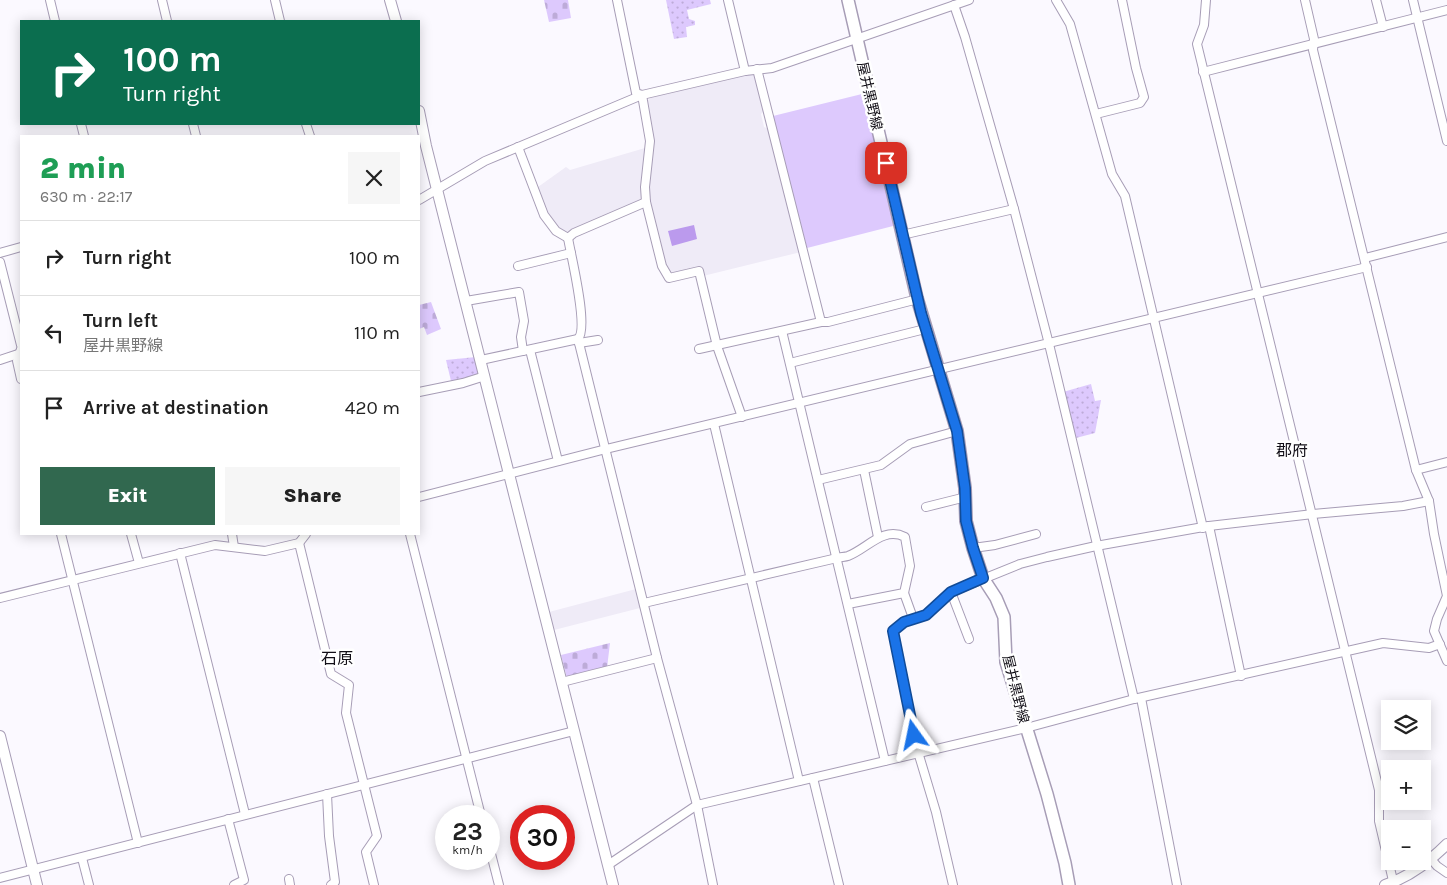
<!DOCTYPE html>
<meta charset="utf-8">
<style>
body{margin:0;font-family:Karla,"Noto Sans JP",sans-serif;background:#f6f6f6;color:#222;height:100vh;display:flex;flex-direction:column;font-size:19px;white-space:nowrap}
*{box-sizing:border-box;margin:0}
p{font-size:16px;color:#767676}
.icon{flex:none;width:28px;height:28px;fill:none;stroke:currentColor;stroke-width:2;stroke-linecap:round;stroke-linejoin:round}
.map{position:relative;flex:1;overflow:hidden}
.drawer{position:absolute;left:20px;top:135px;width:400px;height:400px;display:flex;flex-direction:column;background:#fff;border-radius:0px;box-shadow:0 2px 12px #0003}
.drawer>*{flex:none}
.top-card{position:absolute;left:20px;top:20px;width:400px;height:105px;border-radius:0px;box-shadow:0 2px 12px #0003;background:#0b6e4f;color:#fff;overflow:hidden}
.fabs{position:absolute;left:1381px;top:700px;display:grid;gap:10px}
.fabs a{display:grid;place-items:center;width:50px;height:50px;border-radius:0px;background:#fff;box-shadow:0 2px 12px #0003;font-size:25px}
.speed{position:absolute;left:435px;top:805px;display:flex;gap:10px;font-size:25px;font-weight:700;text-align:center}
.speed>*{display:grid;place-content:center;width:65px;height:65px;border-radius:50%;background:#fff;box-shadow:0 2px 12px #0003;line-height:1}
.speed small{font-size:12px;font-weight:400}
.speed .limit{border:8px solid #d22;background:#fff;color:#111}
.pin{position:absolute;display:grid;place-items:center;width:42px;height:42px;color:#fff;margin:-21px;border-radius:10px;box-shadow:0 2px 8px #0006}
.me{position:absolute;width:55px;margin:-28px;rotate:348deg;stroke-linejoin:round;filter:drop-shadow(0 0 4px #0008)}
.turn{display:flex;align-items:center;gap:18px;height:105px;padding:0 20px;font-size:22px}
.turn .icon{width:65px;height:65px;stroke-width:2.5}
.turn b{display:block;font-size:35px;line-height:42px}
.round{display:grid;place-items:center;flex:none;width:52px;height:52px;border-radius:0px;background:#f6f6f6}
.headline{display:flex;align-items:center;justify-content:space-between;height:85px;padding:0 20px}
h1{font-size:30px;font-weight:800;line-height:38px;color:#1e9e55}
.primary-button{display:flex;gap:10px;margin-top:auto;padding:10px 20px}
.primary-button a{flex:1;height:58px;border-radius:0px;background:#31684f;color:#fff;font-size:20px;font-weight:800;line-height:58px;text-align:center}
.primary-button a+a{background:#f6f6f6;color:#222}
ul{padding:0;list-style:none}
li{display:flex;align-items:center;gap:15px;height:75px;padding:0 20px;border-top:1px solid #e0e0e0}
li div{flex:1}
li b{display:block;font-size:19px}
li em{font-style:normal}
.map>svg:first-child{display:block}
.built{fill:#efebf7}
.grass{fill:url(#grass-dots)}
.cemetery{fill:url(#cemetery-stones)}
.green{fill:#ddc9fd}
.water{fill:#bb9aed}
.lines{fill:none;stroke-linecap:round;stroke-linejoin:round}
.minor-casing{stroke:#a79db6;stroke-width:10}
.tertiary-casing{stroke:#a79db6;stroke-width:12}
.secondary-casing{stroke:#a79db6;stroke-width:14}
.minor{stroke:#fff;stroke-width:8}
.tertiary{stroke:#fff;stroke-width:10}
.secondary{stroke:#fff;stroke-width:11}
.route-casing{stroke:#114b97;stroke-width:12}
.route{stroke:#1a73e8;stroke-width:9}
.labels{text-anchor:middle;stroke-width:5;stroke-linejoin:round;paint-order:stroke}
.street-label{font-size:14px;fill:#120f17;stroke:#fff}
.quarter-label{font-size:16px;fill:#120f17;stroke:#fff}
</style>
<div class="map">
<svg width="1447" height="885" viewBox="0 0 1447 885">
<defs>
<pattern id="grass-dots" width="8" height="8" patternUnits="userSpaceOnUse" patternTransform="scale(1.25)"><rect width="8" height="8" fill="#ddc9fd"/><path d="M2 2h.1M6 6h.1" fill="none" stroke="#bdabd8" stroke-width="1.8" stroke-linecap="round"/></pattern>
<pattern id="cemetery-stones" width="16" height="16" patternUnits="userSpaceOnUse" patternTransform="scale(1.25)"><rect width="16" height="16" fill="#ddc9fd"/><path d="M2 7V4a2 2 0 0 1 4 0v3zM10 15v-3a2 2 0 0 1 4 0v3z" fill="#bdabd8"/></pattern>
</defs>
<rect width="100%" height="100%" fill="#fbf9ff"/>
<g class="built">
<polygon points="749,72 756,74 765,110 761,114 764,127 769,129 801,252 703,276 701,268 679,273 667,271 653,226 649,186 646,103 650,98 737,77"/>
<polygon points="645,148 642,187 644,197 641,201 568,232 563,231 553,222 545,211 538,187 566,167 570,170"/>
<polygon points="636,589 640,608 554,630 549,612"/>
</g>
<g class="grass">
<polygon points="666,0 710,0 711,4 687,10 689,19 695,21 695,25 686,27 687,37 674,39"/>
<polygon points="476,357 479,371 476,375 451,381 446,360"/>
<polygon points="1091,384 1095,401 1101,400 1095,433 1072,439 1063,392"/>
</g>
<g class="cemetery">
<polygon points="544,0 568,0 571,18 549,22"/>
<polygon points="431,302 441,329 427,335 424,327 419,329 419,305"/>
<polygon points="610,643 607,668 567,678 561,655"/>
</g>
<polygon class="green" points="866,93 897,225 807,248 773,116"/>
<polygon class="water" points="694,225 697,239 672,246 668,231"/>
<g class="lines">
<defs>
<g id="minor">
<polyline points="50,0 55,21"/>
<polyline points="162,0 167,21"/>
<polyline points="275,0 280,21"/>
<polyline points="617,0 636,93 642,95 650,141 645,187 646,202 662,266 669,278 699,271 717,346 742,417"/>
<polyline points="728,0 745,71"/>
<polyline points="1056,0 1070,24 1112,174 1125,196 1203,528"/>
<polyline points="1206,0 1204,25 1197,44 1379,790 1379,821 1394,885"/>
<polyline points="1305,0 1314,39 1313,50 1416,470 1429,501 1434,534 1447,596 1437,619 1434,631 1447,661"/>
<polyline points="1376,0 1383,27"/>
<polyline points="1413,0 1447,141"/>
<polyline points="954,5 965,37 1014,209 1049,344 1134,699"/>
<polyline points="757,69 821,322"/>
<polyline points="1203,72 1447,10"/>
<polyline points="1096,114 1140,103 1144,97 1136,68 1122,0"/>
<polyline points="81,124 84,136"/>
<polyline points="193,124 196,136"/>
<polyline points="306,124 310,136"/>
<polyline points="518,147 544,215 556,231 568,238"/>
<polyline points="419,200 485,161 642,95 745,71 772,68 969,0"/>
<polyline points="902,235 1014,209"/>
<path d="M568 238C571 256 589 328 578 339L657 658 697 805 713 885"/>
<polyline points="568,238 574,233 646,202"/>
<polyline points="0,253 21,247"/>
<polyline points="1365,258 1447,237"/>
<polyline points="0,262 21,345"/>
<polyline points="518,266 571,253"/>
<polyline points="466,301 519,292 524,321 521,337 523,351"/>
<polyline points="782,331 885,761"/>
<polyline points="579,343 598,340"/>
<polyline points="21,349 17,361 21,379"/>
<polyline points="699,349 821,322 828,322 914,300 917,298"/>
<polyline points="530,350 558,461"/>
<polyline points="0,360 21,353"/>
<polyline points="481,360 578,339"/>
<polyline points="790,363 925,329"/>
<polyline points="419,392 463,383 485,376"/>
<polyline points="714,424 799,781"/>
<polyline points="864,470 878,537"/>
<polyline points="1416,470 1447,462"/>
<polyline points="818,480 881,465 910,444 957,431"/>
<polyline points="419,497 606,449 1367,267"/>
<polyline points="926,507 966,497"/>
<polyline points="1209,526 1241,676"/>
<polyline points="61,534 138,843"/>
<polyline points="131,534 139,563"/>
<polyline points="232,534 234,547"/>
<polyline points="410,534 481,816"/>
<polyline points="299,543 331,674 349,685 346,713 377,836 366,852 374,885"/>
<polyline points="973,548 995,545 1036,534"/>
<polyline points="180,553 245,814"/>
<polyline points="951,592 969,639"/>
<polyline points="904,593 913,618"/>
<polyline points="0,598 215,545 265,551 299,543 306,534"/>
<path d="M644 603 837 558C840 557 845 557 848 556 867 549 883 526 905 537L910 566 904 593 848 604"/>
<polyline points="562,682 657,658"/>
<polyline points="1141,698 1177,885"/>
<polyline points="813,778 839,885"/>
<polyline points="327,794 329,836 335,882 331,885"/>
<polyline points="228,819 244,880 234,885"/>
<polyline points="489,846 499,885"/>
<polyline points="82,858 89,885"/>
<polyline points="1431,859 1437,866 1447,873"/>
<polyline points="608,865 697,805 1026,728 1134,699 1383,643 1429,648 1440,644"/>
<polyline points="0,878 574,731"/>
<polyline points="289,879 290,885"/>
<polyline points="953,885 936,812 918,752 893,631 904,622 926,615 951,592 1020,564 1047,557 1096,546 1209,526 1313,514 1403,506 1429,501"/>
</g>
<g id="tertiary">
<polyline points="390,0 396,21"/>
<polyline points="419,111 426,146 613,885"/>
<polyline points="0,736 37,885"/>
<path d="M1385 885C1409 877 1429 862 1447 844"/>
</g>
<polyline id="secondary" points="848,0 917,298 957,431 965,488 966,521 973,548 983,578 996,598 1004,617 1006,662 1047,794 1065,863 1069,885"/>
</defs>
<use href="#minor" class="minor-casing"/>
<use href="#tertiary" class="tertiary-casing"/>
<use href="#secondary" class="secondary-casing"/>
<use href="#minor" class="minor"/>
<use href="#tertiary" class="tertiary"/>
<use href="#secondary" class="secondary"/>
</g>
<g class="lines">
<defs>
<polyline id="route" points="886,163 921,313 957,431 965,488 966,521 973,548 983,578 951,592 926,615 904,622 893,631 914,735"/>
</defs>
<use href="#route" class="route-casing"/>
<use href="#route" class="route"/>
</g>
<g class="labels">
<g class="street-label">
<text transform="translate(870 96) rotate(77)" y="5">屋井黒野線</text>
<text transform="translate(1016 689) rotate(76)" y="5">屋井黒野線</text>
</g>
<g class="quarter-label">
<text x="1292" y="456">郡府</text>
<text x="337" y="664">石原</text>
</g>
</g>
</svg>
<div class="fabs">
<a><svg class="icon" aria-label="layers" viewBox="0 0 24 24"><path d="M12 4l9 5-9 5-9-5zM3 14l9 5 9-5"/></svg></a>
<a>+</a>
<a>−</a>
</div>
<div class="speed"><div>23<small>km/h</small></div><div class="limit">30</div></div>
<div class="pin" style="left:886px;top:163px;background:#d93025"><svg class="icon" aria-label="arrive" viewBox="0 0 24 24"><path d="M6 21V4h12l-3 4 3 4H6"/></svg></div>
<svg class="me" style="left:914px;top:735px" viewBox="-20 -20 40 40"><path d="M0-17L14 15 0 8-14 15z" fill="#1a73e8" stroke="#fff" stroke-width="4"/></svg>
<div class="top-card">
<div class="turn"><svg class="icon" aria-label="right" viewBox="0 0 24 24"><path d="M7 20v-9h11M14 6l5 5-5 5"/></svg><div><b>100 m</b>Turn right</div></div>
</div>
<section class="drawer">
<div class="headline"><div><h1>2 min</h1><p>630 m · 22:17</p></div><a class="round"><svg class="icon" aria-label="close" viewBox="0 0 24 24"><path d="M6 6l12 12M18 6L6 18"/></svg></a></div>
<ul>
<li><svg class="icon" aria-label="right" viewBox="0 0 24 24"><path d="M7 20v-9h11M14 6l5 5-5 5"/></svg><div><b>Turn right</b></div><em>100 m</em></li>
<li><svg class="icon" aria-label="left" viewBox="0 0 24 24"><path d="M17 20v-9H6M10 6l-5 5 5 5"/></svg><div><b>Turn left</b><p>屋井黒野線</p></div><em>110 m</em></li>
<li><svg class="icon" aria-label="arrive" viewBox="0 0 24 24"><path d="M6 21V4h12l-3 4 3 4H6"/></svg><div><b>Arrive at destination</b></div><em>420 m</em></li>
</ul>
<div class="primary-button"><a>Exit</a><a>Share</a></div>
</section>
</div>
